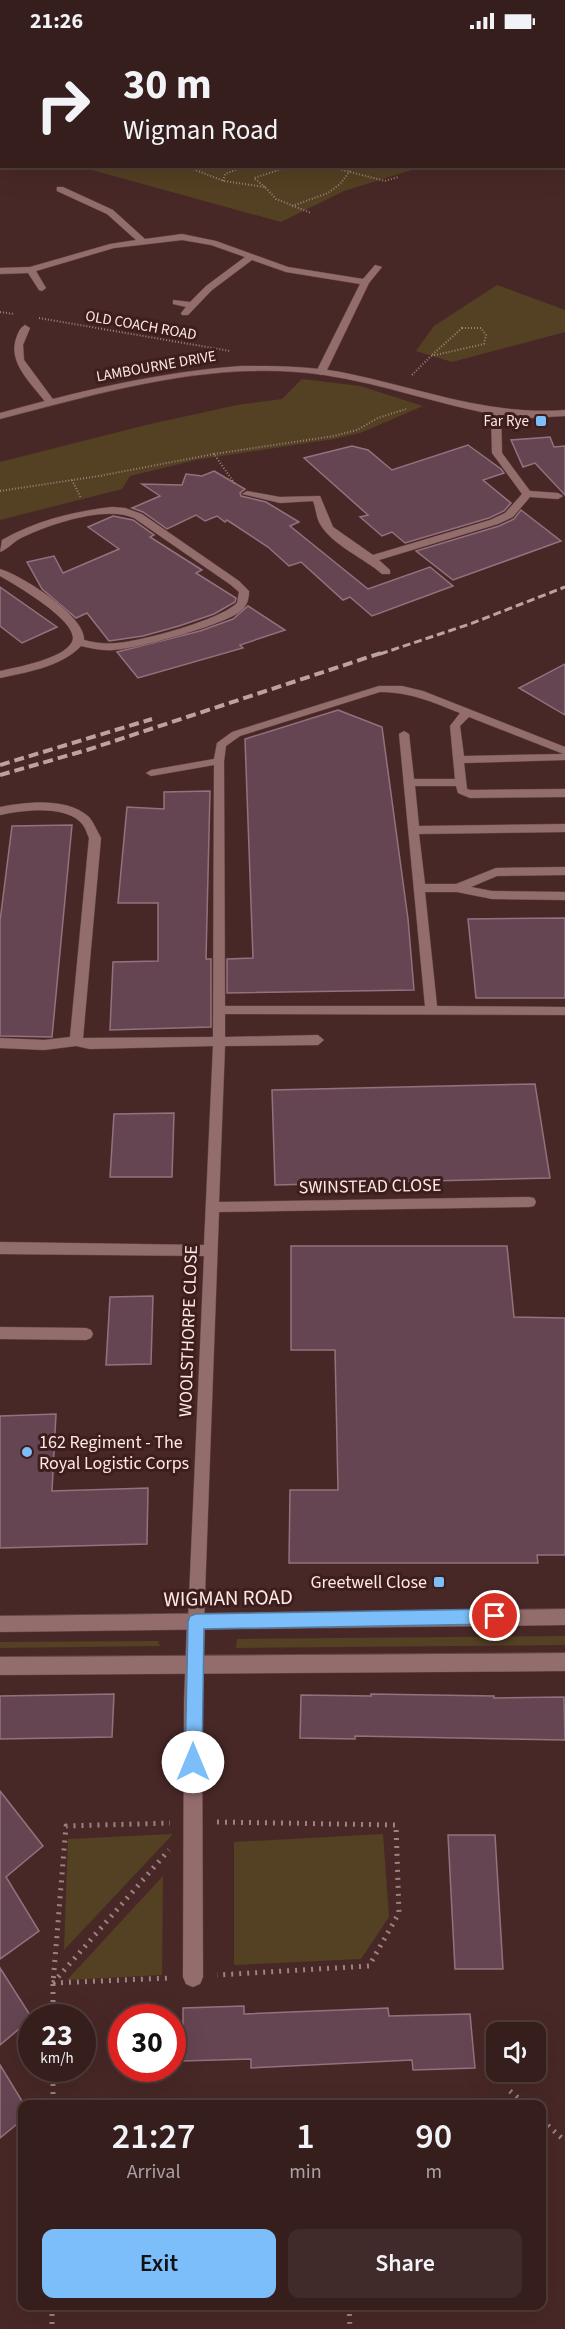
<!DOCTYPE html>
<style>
body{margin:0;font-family:"Source Sans 3",sans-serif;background:#412b2a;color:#f1f3f6;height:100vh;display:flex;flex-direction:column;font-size:22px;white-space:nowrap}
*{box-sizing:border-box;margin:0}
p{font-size:20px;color:#aaa2a4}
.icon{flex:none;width:33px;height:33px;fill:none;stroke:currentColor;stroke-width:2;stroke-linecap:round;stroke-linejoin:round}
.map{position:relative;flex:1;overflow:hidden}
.details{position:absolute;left:18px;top:2058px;width:528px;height:210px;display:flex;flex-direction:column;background:#361e1d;border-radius:12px;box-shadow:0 6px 24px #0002,0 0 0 2px #503c3b}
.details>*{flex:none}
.guide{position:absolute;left:0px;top:0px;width:566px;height:126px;box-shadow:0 6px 24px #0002,0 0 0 2px #503c3b;background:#361e1d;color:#f1f3f6;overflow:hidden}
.buttons{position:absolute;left:486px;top:1980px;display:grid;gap:12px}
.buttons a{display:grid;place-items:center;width:60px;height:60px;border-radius:12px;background:#361e1d;box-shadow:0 6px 24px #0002,0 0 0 2px #503c3b;font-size:30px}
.speed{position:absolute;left:18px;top:1962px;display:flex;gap:12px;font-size:30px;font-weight:700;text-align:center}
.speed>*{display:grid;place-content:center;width:78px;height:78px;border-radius:50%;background:#361e1d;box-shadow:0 6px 24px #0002,0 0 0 2px #503c3b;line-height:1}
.speed small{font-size:15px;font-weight:400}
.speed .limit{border:9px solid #d22;background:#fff;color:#111}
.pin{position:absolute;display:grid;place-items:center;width:51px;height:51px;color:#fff;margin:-26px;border:3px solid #fff;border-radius:50%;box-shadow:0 2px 6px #0007}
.me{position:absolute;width:66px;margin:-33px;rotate:0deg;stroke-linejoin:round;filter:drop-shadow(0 0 4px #0008)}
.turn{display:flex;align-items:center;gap:21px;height:126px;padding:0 24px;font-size:27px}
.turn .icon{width:78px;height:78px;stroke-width:2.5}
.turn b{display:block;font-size:42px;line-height:51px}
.eta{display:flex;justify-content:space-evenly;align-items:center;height:102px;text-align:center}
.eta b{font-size:36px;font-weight:600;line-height:42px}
.button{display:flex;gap:12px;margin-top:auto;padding:12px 24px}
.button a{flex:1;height:69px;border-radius:12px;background:#7cbef9;color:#111;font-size:24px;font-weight:600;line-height:69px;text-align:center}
.button a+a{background:#412b2a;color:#f1f3f6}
.status{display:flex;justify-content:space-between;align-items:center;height:42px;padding:0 30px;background:#361e1d;direction:ltr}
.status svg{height:16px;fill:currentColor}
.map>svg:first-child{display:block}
.green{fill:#544022}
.building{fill:#664552;stroke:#95717e;stroke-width:1.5}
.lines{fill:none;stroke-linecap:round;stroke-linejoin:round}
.lane-casing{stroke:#634748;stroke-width:1}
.street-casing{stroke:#634748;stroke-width:1}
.secondary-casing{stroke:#634748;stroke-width:1}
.path-far1{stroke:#9d8281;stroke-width:2;stroke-dasharray:1 2;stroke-linecap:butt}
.path{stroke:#9d8281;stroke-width:5;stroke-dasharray:2 6;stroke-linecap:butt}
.lane{fill:#936d6c;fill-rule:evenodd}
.street{fill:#936d6c;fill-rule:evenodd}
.secondary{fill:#936d6c;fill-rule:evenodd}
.rail-far1{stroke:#bca2a1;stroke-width:3;stroke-dasharray:8 4;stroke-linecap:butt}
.rail{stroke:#bca2a1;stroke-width:4;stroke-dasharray:10 5;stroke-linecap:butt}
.route{fill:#7cbef9;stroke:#517ca2;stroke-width:1.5}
.poi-dot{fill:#7cbef9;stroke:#3d1e1d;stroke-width:2}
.labels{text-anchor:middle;stroke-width:6;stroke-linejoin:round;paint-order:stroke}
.far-street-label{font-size:15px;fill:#fee8e7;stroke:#3d1e1d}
.far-poi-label{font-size:15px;fill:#fee8e7;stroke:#3d1e1d;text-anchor:end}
.street-label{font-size:18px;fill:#fee8e7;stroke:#3d1e1d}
.poi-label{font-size:18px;fill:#fee8e7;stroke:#3d1e1d;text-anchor:start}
.near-street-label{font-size:21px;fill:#fee8e7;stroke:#3d1e1d}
</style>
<div class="status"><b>21:26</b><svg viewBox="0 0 49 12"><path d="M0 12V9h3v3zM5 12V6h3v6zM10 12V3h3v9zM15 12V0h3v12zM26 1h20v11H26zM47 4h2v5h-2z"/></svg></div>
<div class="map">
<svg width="565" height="2287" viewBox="0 0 565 2287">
<rect width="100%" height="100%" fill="#482827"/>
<g class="green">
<polygon points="141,0 565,0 565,80 564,2"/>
<polygon points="81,125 422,125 344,149 281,180"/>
<polygon points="497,243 565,268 565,290 452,320 416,309 434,284"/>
<polygon points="302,337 360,344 423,364 360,391 334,397 196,418 130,434 122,447 0,478 0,420 146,383 237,363 282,357"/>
<polygon points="565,1594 565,1603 236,1606 237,1597"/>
<polygon points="158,1599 160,1604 0,1606 0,1600"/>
<polygon points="173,1792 64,1908 68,1797"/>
<polygon points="383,1792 389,1875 361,1917 234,1923 234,1800"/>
<polygon points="163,1834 162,1933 67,1938"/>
</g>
<g class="building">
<polygon points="550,395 554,405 565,404 565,453 535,421 523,425 511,398"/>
<polygon points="468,403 501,427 504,431 483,438 511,461 504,469 489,476 405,501 392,490 382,494 360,475 368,473 304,416 352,404 368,408 392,428"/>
<polygon points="214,429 245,447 240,451 241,454 266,460 299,480 290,484 368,547 430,525 453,544 372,574 350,555 343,558 301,520 289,524 268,505 227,478 225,480 217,474 205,479 196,473 167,487 143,470 132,466 160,454 142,442 182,443 186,432 202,434"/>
<polygon points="521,468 561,499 453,538 416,509 499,484 514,477"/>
<polygon points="113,474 133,478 154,493 150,495 202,528 196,531 236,556 235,560 214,572 179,584 143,594 109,599 87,571 76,576 42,547 27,520 54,514 63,531 119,507 88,485"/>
<polygon points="0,545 57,585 22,601 0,584"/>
<polygon points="248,564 285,588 240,603 243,606 138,636 117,610 200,589 233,577"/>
<polygon points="565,622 565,673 519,646"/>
<polygon points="338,668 382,685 408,877 414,948 227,951 227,917 253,916 245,697"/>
<polygon points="210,749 206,917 211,917 211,985 110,988 113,920 158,919 158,861 118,861 127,765 164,767 164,750"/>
<polygon points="72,783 52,995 0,994 0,879 12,784"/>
<polygon points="565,876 565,956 476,956 468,877"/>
<polygon points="535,1042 550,1136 275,1143 272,1048"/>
<polygon points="174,1071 172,1135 110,1135 114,1072"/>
<polygon points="291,1204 507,1204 514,1275 565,1276 565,1513 537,1513 538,1521 289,1521 290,1448 338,1448 335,1308 291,1308"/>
<polygon points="153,1254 151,1322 106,1323 110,1255"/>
<polygon points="56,1372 52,1449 148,1446 147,1502 0,1506 0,1374"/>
<polygon points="114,1652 112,1695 0,1697 0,1654"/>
<polygon points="371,1652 494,1654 494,1656 564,1655 565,1698 355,1694 355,1697 300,1696 301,1653 371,1654"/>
<polygon points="0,1749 43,1804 6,1835 39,1889 0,1917"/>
<polygon points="448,1793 495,1793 503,1927 455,1927"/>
<polygon points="0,1926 32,1976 0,2003"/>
<polygon points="244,1964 244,1972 388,1966 389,1974 470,1972 475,2026 413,2028 412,2018 251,2026 251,2017 183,2019 183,1966"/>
<polygon points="0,2023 22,2059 22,2078 0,2096"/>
</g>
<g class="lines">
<defs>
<g id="lane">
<path d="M379 644H402L423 649 565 705V718L464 721 467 747 471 748 565 747V755L470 756 458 751 456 744H415L419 784 565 782V790L419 792 425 842H456L496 826 565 825V833L497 834 471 845 492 849 565 850V858L492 857 457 850H425L437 964 565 965V973L225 972V995L318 993 324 998 318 1003 225 1004 219 1160 529 1155 534 1156 536 1160 534 1164 529 1165 219 1170 204 1579 202 1584 196 1587 190 1584 188 1579 204 1214 0 1212V1200L204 1203 213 1004 90 1007 76 1004 44 1008 0 1006V996L44 998 70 995 89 796C87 792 86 787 83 783 68 762 22 768 0 773V765C26 760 67 755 89 775 94 781 97 789 101 796L83 996 213 995 214 723 151 734 146 731 151 728 214 717 217 701 232 690ZM380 650C411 650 432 660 460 671L450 684 455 737H414L409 692 404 689 399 692 425 964H225L224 719 226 704 240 694ZM469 675 561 711 563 712 464 714 460 684Z"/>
<polygon points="0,1285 86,1286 91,1288 93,1292 91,1296 86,1298 0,1297"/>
</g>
<g id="street">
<polygon points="87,0 102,0 84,2"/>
<polygon points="0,11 2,11 0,16"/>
<polygon points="57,145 63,145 113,168 145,197 182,192 216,199 288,225 363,237 375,223 382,225 369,241 326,330 321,333 316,330 360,242 286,230 252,218 212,248 188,273 182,273 181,271 186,265 173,262 173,258 190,260 206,244 245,215 211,203 182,198 114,206 36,229 46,246 42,249 39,248 28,231 0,232 0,226 30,225 110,202 136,198 107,172 57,149"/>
<path d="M25 283 30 286 23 303 24 318 55 360 53 362H47C32 342 6 320 17 294 19 289 20 286 25 283Z"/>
<path d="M496 366 501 369 502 411 530 449 558 451 563 454 558 457 530 455 513 475 498 482 379 518 390 528V532H382C364 516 332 503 320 482 316 475 316 466 313 459L280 461 242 452 247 449 280 455 320 454 333 485 373 513 490 478 505 471 522 452 492 411 491 369Z"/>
<path d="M112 465 125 466 142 472 239 539 249 549C249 557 247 564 241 569 224 583 136 607 113 608 101 609 91 606 81 604 61 625 27 630 0 636V629C18 625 63 617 72 600 82 581 14 542 0 534V527C21 533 86 574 84 598 95 601 105 602 117 601 142 599 220 578 237 561L239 550 231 543 134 476C106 463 50 482 23 495 14 499 8 507 0 510L2 498C35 479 75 469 112 465Z"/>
<polygon points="196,1571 202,1573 205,1579 202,1660 203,1935 200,1942 193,1945 186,1942 183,1935 184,1660 187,1579 190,1573"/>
</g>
<g id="secondary">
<path d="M241 324C278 324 314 324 350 332 422 347 490 374 565 368V374L529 376 503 374C442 364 385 342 324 333 213 317 106 350 0 377V371C80 349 159 330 241 324Z"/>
<polygon points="565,1567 565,1583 0,1590 0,1574"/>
<polygon points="565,1611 565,1629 0,1633 0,1615"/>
</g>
</defs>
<use href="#lane" class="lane-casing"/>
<use href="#street" class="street-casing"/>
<use href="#secondary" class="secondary-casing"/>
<g class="path-far1">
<polyline points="156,0 159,2"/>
<polyline points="185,124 224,139 265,145 276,157 311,171"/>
<polyline points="327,124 385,139 398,135"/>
<polyline points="223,139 225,132 246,124"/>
<polyline points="265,145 254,136 291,124"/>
<polyline points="292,164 328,151 340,142 350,129"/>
<polyline points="0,270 14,272"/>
<polyline points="39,276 230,309"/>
<polygon points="462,286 481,286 486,293 484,302 431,314"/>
<polyline points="412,333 431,314"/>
<polyline points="214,412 334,394 357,388 378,376 406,367"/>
<polyline points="72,438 81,456"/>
<polyline points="0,449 99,434 214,412 235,442"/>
</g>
<g class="path">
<polyline points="217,1780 396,1783 399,1871 369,1924 217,1933"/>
<polyline points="53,1941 171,1936"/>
<polyline points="53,1941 169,1808"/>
<polyline points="53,1976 53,1941 66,1784 170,1781"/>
<polyline points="53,2026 53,2062"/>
<polyline points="510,2049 525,2062"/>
<polyline points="542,2078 565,2099"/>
<polyline points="52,2264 52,2287"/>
<polyline points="349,2264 350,2287"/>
</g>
<use href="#lane" class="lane"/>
<use href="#street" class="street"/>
<use href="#secondary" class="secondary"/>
<polyline class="rail-far1" points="380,612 470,582 565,545"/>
<g class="rail">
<polyline points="0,723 152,677"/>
<polyline points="0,733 87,708 384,610"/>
</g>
</g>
<polygon class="route" points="495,1567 501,1569 503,1574 501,1580 495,1582 204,1587 202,1720 199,1726 193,1728 187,1726 185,1720 188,1580 190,1574 196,1572"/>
<g class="poi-dot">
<rect x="535" y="373" width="12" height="12" rx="3"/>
<circle cx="27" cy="1410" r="6"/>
<rect x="433" y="1534" width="12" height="12" rx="3"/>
</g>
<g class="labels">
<g class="far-street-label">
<text transform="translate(141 283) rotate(10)" y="5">OLD COACH ROAD</text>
<text transform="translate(156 324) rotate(-10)" y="5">LAMBOURNE DRIVE</text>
</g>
<g class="far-poi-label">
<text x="529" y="384">Far Rye</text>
</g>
<g class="street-label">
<text transform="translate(370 1144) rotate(-1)" y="6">SWINSTEAD CLOSE</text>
<text transform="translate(188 1289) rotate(-88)" y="6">WOOLSTHORPE CLOSE</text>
</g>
<g class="poi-label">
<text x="39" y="1406">162 Regiment - The<tspan x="39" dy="21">Royal Logistic Corps</tspan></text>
<text x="427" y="1546" text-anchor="end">Greetwell Close</text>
</g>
<g class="near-street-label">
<text transform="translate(228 1556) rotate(-1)" y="7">WIGMAN ROAD</text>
</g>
</g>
</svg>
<div class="buttons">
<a><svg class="icon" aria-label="sound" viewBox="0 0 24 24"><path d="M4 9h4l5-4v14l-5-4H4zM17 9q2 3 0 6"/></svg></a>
</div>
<div class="speed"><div>23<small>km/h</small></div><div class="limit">30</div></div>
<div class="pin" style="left:495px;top:1574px;background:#d93025"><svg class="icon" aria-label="arrive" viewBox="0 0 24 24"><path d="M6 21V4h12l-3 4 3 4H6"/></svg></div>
<svg class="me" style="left:193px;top:1720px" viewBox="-20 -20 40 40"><circle r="19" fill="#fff"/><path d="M0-13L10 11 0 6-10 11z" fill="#7cbef9"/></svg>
<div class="guide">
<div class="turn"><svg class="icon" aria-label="right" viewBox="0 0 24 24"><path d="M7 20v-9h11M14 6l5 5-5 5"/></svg><div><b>30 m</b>Wigman Road</div></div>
</div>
<section class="details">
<div class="eta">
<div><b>21:27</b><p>Arrival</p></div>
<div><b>1</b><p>min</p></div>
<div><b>90</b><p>m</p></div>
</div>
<div class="button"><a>Exit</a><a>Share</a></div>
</section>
</div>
